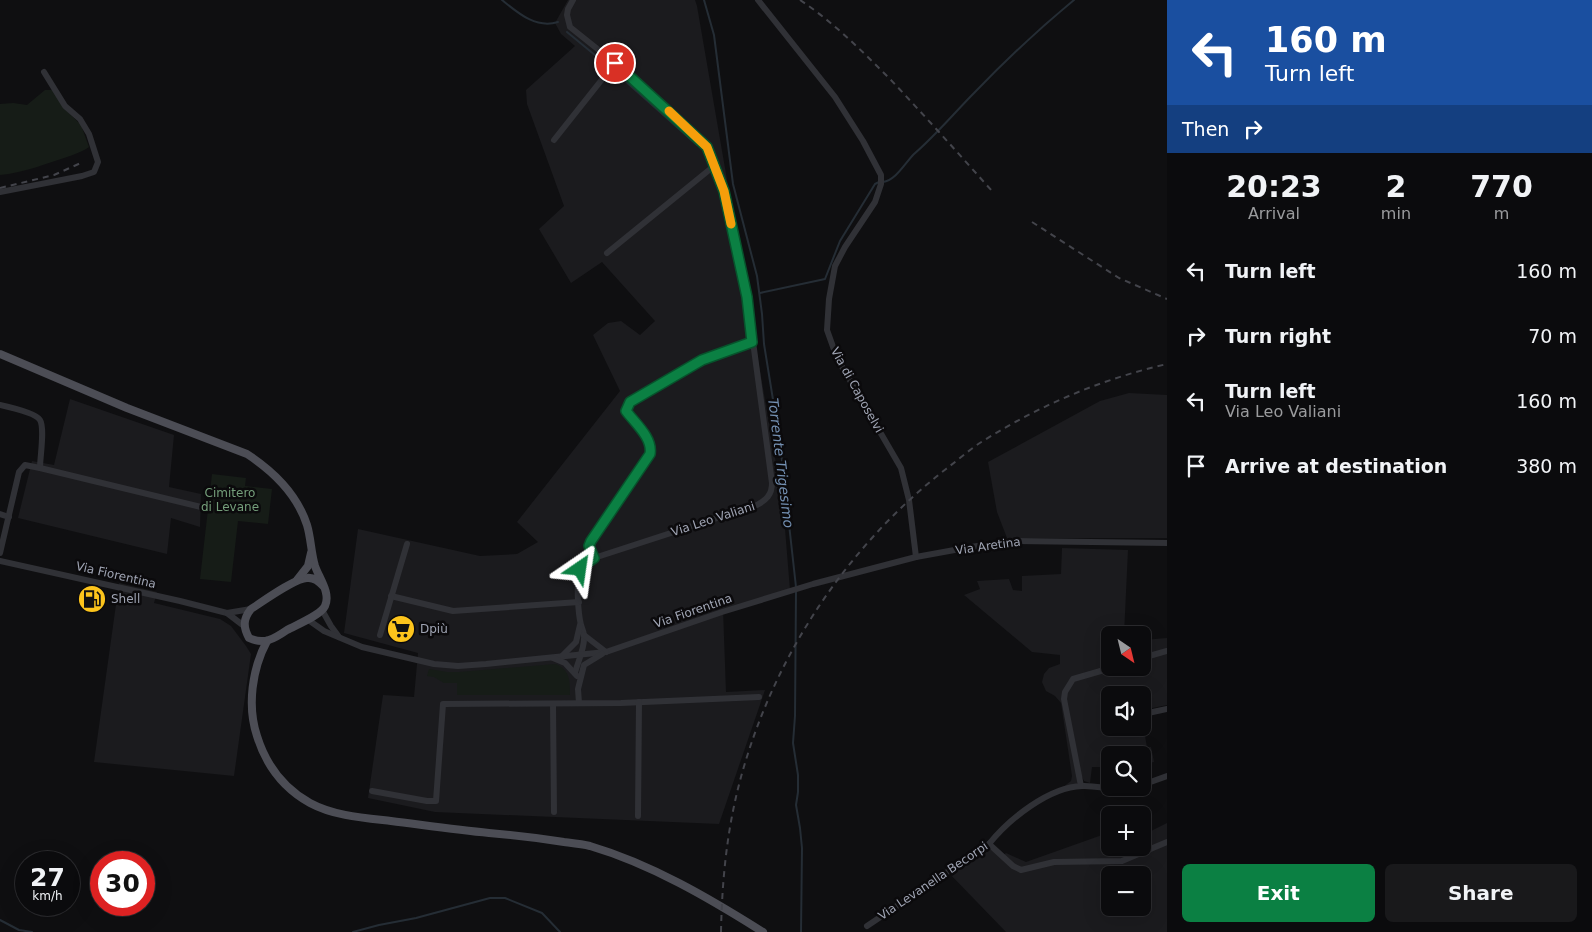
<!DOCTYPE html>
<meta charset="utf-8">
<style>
body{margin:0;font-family:"DejaVu Sans",sans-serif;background:#19191b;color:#f1f3f6;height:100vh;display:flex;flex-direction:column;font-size:19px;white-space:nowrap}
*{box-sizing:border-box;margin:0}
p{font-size:16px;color:#9a9b9d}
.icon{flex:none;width:28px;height:28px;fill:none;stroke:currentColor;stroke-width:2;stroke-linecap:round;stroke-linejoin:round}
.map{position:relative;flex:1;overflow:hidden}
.side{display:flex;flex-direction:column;background:#0b0b0d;width:425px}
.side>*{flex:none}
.guide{background:#1a4fa0;color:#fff;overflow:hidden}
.needle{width:32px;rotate:145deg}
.fabs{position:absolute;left:1101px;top:626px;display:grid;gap:10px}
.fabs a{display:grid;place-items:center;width:50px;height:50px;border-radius:8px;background:#0b0b0d;box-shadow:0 5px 20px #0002,0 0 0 1px #2b2b2e;font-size:25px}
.speed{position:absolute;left:15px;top:851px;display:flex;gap:10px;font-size:25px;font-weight:700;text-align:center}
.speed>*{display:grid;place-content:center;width:65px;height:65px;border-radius:50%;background:#0b0b0d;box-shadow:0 5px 20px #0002,0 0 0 1px #2b2b2e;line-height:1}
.speed small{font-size:12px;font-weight:400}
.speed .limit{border:8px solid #d22;background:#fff;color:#111}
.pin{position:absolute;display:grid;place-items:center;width:42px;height:42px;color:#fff;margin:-21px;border:2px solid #fff;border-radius:50%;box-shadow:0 1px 5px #0007}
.me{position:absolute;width:55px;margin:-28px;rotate:32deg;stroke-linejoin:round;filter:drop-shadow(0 0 4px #0008)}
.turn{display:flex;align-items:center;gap:18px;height:105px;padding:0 15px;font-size:22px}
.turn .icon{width:65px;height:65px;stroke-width:2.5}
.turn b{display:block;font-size:35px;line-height:42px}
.then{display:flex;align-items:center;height:48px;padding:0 15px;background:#0003;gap:10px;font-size:19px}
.eta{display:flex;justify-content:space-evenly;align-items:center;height:85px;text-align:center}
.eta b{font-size:30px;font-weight:600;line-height:35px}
.primary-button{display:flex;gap:10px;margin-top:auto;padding:10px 15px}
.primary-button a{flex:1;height:58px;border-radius:8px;background:#0b8043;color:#fff;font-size:20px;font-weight:600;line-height:58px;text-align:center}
.primary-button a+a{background:#19191b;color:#f1f3f6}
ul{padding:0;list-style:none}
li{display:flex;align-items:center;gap:15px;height:65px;padding:0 15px}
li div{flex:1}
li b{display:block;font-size:19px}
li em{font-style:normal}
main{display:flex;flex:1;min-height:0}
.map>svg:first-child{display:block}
.built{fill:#1b1b1e;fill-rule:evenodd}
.green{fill:#161c17}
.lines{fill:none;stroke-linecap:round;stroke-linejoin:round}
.stream{stroke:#252d35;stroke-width:2}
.minor{stroke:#303136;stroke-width:6}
.major{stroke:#4c4d55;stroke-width:8}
.rail{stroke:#43444b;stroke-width:2;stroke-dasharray:6 5;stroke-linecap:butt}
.route-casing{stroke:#07532c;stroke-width:12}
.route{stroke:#0b8043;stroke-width:9}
.slow{stroke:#f59e0b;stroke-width:9}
.labels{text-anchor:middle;stroke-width:5;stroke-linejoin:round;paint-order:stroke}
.street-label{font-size:12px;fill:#9fa4b3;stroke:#0b0a0c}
.park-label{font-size:12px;fill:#759f7b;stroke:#0b0a0c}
.poi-label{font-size:12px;fill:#9fa4b3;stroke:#0b0a0c;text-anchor:start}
.water-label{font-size:14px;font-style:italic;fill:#738fb1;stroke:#0b0a0c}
</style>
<main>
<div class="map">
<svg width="1167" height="932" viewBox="0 0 1167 932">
<rect width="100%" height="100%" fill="#0f0f11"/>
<g class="built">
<polygon points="568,0 695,0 697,6 783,504 790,590 723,609 726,692 765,690 719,824 435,812 368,798 383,695 414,697 418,653 344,633 358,529 480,556 517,554 538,542 517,522 620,391 593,335 608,323 621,321 640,335 655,321 602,262 571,283 539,229 564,206 527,104 526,90 575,46 561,34 555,23"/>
<polygon points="1129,393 1167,395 1167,538 1007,538 997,512 988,462 1100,401"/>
<polygon points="70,399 174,435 169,487 201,494 200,527 171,518 167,554 18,518 32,461 54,465"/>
<polygon points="1062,548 1128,550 1124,635 1110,635 1110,668 1142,668 1143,640 1167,638 1167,705 1143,710 1142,695 1110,695 1110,728 1142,728 1143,722 1147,748 1151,747 1154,762 1143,764 1142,755 1110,755 1110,767 1092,767 1090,783 1084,781 1082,777 1077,784 1062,788 1071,781 1072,776 1061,703 1055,696 1046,691 1042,682 1044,674 1049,668 1060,664 1060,655 1032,652 964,595 980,589 977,581 1009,579 1013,590 1022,591 1022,576 1061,574"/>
<polygon points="119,583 157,592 154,603 220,619 231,626 246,646 251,654 234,776 94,762"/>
<path d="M1167 823V932H1006L947 871 989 840 1001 857 1006 853 1026 862 1102 835 1111 851 1118 848H1142L1143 835ZM1110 875H1142V908H1110Z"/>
</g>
<g class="green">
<path d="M45 90H53L63 107 81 125 89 147C82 152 75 154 67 157 45 164 23 173 0 175V104L13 103 27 105Z"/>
<polygon points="212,474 246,478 245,486 272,489 268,524 238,521 231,582 200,579"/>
<path d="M556 664C570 670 570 681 570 695H457V683H444L434 677 427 676 429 669 447 672H459Z"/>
</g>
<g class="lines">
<g class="stream">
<path d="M502 0C518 13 536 29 558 22"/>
<polyline points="704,0 714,35 733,184 757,276 762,314 764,344 780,443 796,587"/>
<polyline points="567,32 607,65"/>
<polyline points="615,72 697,145"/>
<path d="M883 182C896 180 905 163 914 154 936 135 955 112 976 91 1007 59 1040 28 1074 0"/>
<polyline points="760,293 825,279 840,241 875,184 879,182"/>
<polyline points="796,591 795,716 793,743 798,775 798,792 796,805 800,828 802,848 801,932"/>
<polyline points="0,920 19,930 32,932"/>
<polyline points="353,932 379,925 416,918 490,898 505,898 542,913 560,932"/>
</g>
<g class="minor">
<path d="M573 0 568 9 567 15 570 27 615 63 707 147 724 191 747 297 772 483C772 495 766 500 757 505L594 558C589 561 582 565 580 571 576 582 578 613 581 625 582 628 584 632 584 636 585 648 578 661 575 673"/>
<polyline points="758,0 835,97 863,141 881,175 881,184 875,202 845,247 835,266 829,299 827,330 837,358 901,468 909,500 916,557"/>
<polyline points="554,140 615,63"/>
<polyline points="0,192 82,176 94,172 98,162 89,134 80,119 65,106 44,72"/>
<polyline points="607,253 714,166"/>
<path d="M0 405C9 407 36 413 40 420 45 428 40 457 40 468"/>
<polyline points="0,514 9,517"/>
<polyline points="0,553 19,472 25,465 40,468 205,508"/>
<path d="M594 558 589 546 591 541 650 454C653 438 635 423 626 411L630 402 702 360 752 342"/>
<polyline points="0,561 180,601 227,613 244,626"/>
<polyline points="391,596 453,611 579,602"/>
<polyline points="322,610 331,626 339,637"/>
<polyline points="227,613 251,609"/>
<polyline points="307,619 324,631 362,647 434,664 458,666 486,664 606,652 722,612 813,584 916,557 971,547 1010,541 1167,543"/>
<polyline points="380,635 407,544"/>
<polyline points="584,635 606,652"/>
<polyline points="562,656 576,642 580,625"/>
<polyline points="553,658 565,663 577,676"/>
<polyline points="1142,658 1167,651"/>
<polyline points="579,703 578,689 584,665 602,654"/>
<polyline points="553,704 554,812"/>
<polyline points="1148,713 1167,709"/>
<polyline points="1142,785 1167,776"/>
<polyline points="1081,786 1064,699 1065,692 1073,679 1111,668"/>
<polyline points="372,791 427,801 436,801 443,704 621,703 759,697"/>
<polyline points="638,816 639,702"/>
<polyline points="989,844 1013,866 1021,870 1054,862 1122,861 1167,842"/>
<path d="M867 926 989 844C1009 819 1049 787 1082 786 1098 785 1116 792 1132 788"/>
</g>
<g class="major">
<path d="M0 354 127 408 247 454C273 471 297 494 307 525 311 538 311 553 315 566 319 578 331 593 325 606 321 615 296 625 287 630 274 639 264 645 249 638 243 627 243 619 251 609 262 602 295 578 307 578 314 577 319 582 324 587"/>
<polyline points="297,580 308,566 311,553"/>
<path d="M267 641C252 669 247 706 257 736 266 765 283 788 310 803 334 816 364 818 391 821 423 825 456 830 489 833 514 835 539 838 564 842 572 843 582 844 590 846 651 864 709 898 763 932"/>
</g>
<g class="rail">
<path d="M800 0C833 22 861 50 889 78 924 115 958 153 992 191"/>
<polyline points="0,188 54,175 83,162"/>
<polyline points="1032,222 1119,278 1167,299"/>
<path d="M721 932C722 880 727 828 741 777 774 656 847 546 946 469 958 460 970 449 983 441 1040 405 1102 379 1167 364"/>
</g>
</g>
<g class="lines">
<defs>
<path id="route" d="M580 569 587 563 594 558 589 546 591 541 650 454C653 438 635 423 626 411L630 402 702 360 752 342 747 297 724 191 707 147 615 63"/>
</defs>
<use href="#route" class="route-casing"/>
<use href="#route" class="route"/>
<polyline class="slow" points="669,111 707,147 724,191 731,224"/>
</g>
<defs>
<symbol id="fuel-disc" viewBox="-11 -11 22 22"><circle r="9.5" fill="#fcc41c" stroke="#0b0a0c"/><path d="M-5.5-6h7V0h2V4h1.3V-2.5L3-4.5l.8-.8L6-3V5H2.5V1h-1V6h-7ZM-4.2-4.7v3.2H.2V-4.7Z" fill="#111"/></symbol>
<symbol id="supermarket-disc" viewBox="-11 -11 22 22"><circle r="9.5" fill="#fcc41c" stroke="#0b0a0c"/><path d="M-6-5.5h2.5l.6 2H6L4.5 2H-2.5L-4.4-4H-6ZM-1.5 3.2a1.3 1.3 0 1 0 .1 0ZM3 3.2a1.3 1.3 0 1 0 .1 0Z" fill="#111"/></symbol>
</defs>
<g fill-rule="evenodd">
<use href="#fuel-disc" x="76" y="583" width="32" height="32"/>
<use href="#supermarket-disc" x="385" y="613" width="32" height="32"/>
</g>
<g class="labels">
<g class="street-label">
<text transform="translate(857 390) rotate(61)" y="4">Via di Caposelvi</text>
<text transform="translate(713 519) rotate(-18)" y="4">Via Leo Valiani</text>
<text transform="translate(988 546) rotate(-8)" y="4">Via Aretina</text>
<text transform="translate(116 575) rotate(13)" y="4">Via Fiorentina</text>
<text transform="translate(693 611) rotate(-19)" y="4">Via Fiorentina</text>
<text transform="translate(933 881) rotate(-34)" y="4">Via Levanella Becorpi</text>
</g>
<g class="park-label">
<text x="230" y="497">Cimitero<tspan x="230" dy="14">di Levane</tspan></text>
</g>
<g class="poi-label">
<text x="111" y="603">Shell</text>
<text x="420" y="633">Dpiù</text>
</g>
<g class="water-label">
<text transform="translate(781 463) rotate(83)" y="5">Torrente Trigesimo</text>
</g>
</g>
</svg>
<div class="fabs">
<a><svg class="needle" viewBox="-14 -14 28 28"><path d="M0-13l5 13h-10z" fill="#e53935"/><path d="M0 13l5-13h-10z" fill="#9a9b9d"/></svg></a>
<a><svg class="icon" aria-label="sound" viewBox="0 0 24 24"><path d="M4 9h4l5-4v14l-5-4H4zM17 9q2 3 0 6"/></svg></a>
<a><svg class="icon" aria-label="search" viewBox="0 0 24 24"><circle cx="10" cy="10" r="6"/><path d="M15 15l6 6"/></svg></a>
<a>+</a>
<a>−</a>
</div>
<div class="speed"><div>27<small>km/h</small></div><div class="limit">30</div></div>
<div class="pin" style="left:615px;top:63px;background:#d93025"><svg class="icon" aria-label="arrive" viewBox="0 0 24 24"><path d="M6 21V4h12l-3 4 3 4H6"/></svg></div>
<svg class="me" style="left:580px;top:569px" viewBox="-20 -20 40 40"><path d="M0-17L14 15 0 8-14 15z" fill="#0b8043" stroke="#fff" stroke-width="4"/></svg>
</div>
<section class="side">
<div class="guide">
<div class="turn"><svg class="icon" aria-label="left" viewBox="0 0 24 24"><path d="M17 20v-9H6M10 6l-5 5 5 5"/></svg><div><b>160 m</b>Turn left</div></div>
<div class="then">Then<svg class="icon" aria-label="right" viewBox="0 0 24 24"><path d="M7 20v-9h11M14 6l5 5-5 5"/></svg></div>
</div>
<div class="eta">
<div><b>20:23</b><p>Arrival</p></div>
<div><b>2</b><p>min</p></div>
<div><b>770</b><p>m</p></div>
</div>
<ul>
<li><svg class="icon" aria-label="left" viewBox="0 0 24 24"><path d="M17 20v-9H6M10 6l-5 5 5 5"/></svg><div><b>Turn left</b></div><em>160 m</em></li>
<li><svg class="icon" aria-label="right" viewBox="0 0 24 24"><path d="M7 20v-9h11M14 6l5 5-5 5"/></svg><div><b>Turn right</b></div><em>70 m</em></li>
<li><svg class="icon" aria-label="left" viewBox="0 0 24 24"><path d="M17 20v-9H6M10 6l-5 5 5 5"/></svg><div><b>Turn left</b><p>Via Leo Valiani</p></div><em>160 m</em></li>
<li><svg class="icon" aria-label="arrive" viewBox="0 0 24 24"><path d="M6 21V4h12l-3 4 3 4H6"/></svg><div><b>Arrive at destination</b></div><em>380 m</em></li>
</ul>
<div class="primary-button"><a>Exit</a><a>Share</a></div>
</section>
</main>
